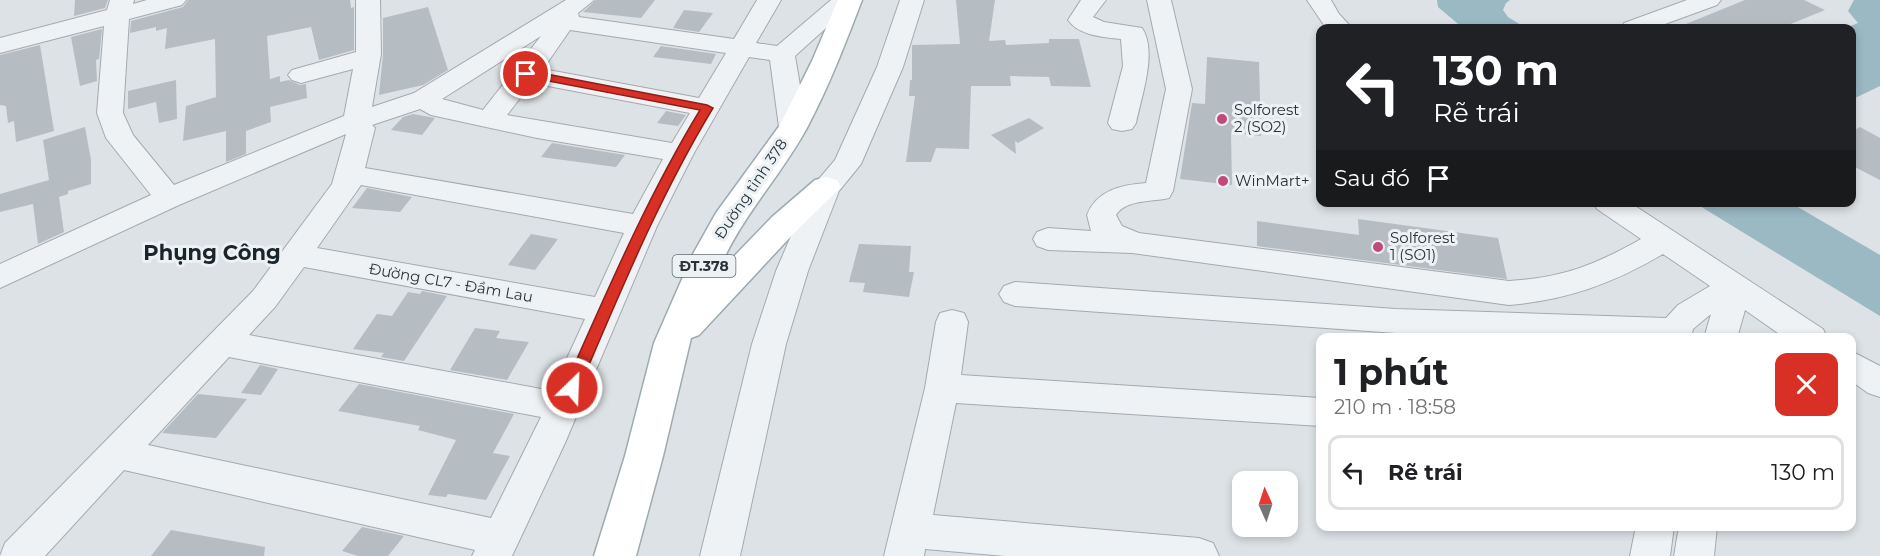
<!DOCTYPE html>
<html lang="vi">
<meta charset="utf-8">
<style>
body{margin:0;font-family:Montserrat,sans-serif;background:#f2f2f2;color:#202124;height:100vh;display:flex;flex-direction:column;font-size:22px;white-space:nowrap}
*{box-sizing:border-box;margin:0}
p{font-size:20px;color:#757577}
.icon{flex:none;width:33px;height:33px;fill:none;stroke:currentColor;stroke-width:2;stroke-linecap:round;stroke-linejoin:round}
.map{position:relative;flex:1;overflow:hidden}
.drawer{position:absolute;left:1316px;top:333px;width:540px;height:198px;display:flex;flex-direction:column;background:#fff;border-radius:12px;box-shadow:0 3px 9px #0003}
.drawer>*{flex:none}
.guide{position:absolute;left:1316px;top:24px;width:540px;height:183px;border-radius:12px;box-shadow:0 3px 9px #0003;background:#202124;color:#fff;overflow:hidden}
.needle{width:39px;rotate:357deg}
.controls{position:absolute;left:1232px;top:471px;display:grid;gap:12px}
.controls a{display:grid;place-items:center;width:66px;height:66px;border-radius:12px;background:#fff;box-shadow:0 3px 9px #0003;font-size:30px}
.pin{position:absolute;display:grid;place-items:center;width:51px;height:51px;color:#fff;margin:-26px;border:3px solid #fff;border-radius:50%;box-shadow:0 2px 6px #0007}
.me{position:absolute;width:66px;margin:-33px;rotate:24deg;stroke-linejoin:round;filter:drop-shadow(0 0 4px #0008)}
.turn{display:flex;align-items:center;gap:21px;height:126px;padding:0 18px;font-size:27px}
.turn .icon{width:78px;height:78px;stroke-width:2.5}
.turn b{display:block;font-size:42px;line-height:51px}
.then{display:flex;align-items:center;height:57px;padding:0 18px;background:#0003;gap:12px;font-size:22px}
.round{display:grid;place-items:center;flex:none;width:63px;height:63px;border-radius:12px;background:#f2f2f2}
.head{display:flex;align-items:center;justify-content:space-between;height:102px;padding:0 18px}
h1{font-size:36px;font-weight:700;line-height:45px}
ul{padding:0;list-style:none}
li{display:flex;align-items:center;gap:18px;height:75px;margin:0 12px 9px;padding:0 6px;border:3px solid #e0e0e0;border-radius:12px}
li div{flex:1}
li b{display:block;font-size:22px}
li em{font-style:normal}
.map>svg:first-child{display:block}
.water{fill:#9ab9c3}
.building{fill:#b5bdc2}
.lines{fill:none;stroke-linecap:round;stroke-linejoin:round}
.minor-casing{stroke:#a3aaaf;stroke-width:2}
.major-casing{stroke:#9daab0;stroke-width:3}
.minor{fill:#eff2f4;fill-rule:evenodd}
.major{fill:#fff;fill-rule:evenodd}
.route{fill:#d93025;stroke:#8d1f18;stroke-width:1.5}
.poi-dot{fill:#c24a7b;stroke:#ecf1f3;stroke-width:2}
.labels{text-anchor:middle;stroke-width:6;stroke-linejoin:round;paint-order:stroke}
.shield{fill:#ecf1f3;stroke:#636c72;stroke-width:1.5}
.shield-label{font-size:14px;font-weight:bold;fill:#28333b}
.poi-label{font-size:15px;fill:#28333b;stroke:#ecf1f3;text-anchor:start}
.street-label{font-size:15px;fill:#28333b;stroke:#ecf1f3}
.district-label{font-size:21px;font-weight:bold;fill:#1a242b;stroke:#ecf1f3}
</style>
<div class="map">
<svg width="1880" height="556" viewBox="0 0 1880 556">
<rect width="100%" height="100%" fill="#dde2e6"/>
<g class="water">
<polygon points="1437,0 1510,0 1506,3 1503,10 1508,17 1526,28 1463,28 1438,7"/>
<polygon points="1854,0 1880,0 1880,86 1851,100 1851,28 1846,28 1858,23 1848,11"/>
<polygon points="1695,203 1791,203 1880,255 1880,316"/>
</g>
<g class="building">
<polygon points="75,0 108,0 105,8 74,16"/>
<polygon points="188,0 350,0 351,8 354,7 354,50 319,60 311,27 267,36 270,79 280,76 280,82 289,80 300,85 306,84 307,98 270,107 271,122 246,131 246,154 226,162 226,131 183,141 186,106 216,97 215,39 165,49 167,28 156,31 156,27 130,33 131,21 183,7"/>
<polygon points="596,0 655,0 641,18 583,12"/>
<polygon points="956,0 995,0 989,41 1005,40 1006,45 1049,43 1049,39 1079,39 1091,87 1051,86 1049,77 1010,76 1011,86 971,86 969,149 936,148 931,162 906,162 915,96 909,96 910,80 912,80 912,45 960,44"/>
<polygon points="1745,0 1804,0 1825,10 1781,28 1767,24 1756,28 1676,28"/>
<polygon points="428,7 448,70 423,85 379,95 383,54 383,18"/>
<polygon points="684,10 713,13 699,32 673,28"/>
<polygon points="102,29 99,59 96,60 97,81 80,86 71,37"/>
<polygon points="40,45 54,131 16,142 14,121 8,123 6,106 0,105 0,55"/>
<polygon points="661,46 716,54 711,64 653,57"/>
<polygon points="1207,57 1259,62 1261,136 1231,133 1232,185 1180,179 1192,103 1205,104"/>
<polygon points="176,80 177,119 159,123 156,102 128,109 128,91"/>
<polygon points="666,111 686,115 678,126 657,123"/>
<polygon points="413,114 435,118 422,135 391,130 403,117"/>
<polygon points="1029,118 1044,128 1018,143 1015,141 1016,154 991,135"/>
<polygon points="85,127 91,160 91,184 68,191 68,194 59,197 64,232 38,244 33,204 0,212 0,194 49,180 43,140"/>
<polygon points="1860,127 1880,138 1880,180 1851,165 1851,132"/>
<polygon points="552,143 625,155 616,167 541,157"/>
<polygon points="367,188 412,197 400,212 352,208"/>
<polygon points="1358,219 1498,238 1507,279 1257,246 1257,221 1359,235"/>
<polygon points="531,234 558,239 535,270 508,265"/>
<polygon points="859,244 911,246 909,272 914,272 909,297 863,292 865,283 849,282"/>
<polygon points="422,291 447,296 404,361 381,357 384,353 353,349 377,314 392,316 408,292 420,294"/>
<polygon points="475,328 500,331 496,338 529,342 507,380 450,370"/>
<polygon points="260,365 278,369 261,395 241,393"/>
<polygon points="359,384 514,414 493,453 510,456 486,500 448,494 446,497 428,495 456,440 418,430 420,426 338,411"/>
<polygon points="198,394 247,399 216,438 162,433"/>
<polygon points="362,527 404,536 388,556 358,556 342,551"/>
<polygon points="171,530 265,547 264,556 151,556"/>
</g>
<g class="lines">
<defs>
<g id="minor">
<path d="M110 0H134L133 4 147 0H186L182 5 129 19 123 113 133 135 174 185 344 116 353 69 301 83 292 80 288 75 292 70 356 52V0H380L381 54 372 107 414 93 566 0H594L578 13 579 17 734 39 757 0H781L756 43 777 46 831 0H857L795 56 807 127 803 133 793 135 783 133 779 127 770 60 749 57 694 153 657 226 565 443 512 556H472L475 550 124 470 45 556H0L5 543 253 291 332 184 346 134 179 205 0 288V264L151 195 106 138 97 113 104 26 0 53V38L107 10ZM570 30 726 53 699 98 543 69ZM541 36 483 110 442 99ZM532 83 690 113 672 143 507 115ZM420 109 431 115 537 138 663 159 633 214 365 168 375 128 372 125ZM361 185 624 233 595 297 317 248ZM304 267 585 319 552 391 249 335 275 307ZM229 357 541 417 491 518 148 445Z"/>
<polygon points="900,0 924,0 903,67 861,164 839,191 808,271 786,344 740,556 700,556 752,344 776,271 812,187 835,160 877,67"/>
<path d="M1081 0H1106L1093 17 1104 22 1142 28C1158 51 1141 98 1136 123L1132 129 1122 131 1112 129 1108 123 1123 66 1121 39C1104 37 1079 36 1068 20Z"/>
<path d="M1147 0H1171L1192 89 1173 191 1169 198C1153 202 1126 199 1116 215L1122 226 1139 233 1509 281C1562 278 1595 265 1641 239L1597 209 1593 202H1629L1823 329 1827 338H1785L1745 310 1737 338H1704L1711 314 1693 329 1691 338H1512L1396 333 1015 306 1004 302 999 294 1004 286 1015 282 1396 309 1666 318 1678 305 1710 286 1663 254C1614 283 1567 300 1509 305L1132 253 1048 250 1037 246 1033 239 1037 232 1048 228 1091 231 1087 215C1097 190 1121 185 1146 183L1166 89Z"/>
<polygon points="1307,0 1331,0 1339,14 1352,28 1326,28"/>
<polygon points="1687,0 1721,0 1717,5 1654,28 1621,28 1624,23"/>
<polygon points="952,310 964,313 968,322 961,375 1320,398 1320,426 956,403 933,515 1199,538 1213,543 1219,556 1005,556 925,549 924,556 884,556 925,388 936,322 940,313"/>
<polygon points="1851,351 1880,366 1880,397 1868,393 1851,381"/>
<polygon points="1636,526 1674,526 1670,556 1630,556"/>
<polygon points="1679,526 1717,526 1714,556 1674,556"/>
</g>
<path id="major" d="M838 0H862C846 42 829 86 808 126 780 178 740 217 717 274L772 217 815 180 826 177 837 180 841 187 794 233 699 335 691 338 663 456 636 556H594L625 456 654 343 693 254 716 213 780 125 812 61Z"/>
</defs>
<use href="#minor" class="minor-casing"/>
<use href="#major" class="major-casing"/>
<use href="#minor" class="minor"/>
<use href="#major" class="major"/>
</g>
<path class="route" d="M526 70 707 105 713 108C659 197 620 293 579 388L572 394 564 388C606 294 646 199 700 110L522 76V71Z"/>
<g class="poi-dot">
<circle cx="1222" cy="119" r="6"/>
<circle cx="1223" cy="181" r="6"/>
<circle cx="1378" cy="247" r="6"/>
</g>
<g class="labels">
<rect class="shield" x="672.5" y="255" width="63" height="22" rx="4.5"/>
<g class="shield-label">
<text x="704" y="271">ĐT.378</text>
</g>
<g class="poi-label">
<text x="1234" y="115">Solforest<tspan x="1234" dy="17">2 (SO2)</tspan></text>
<text x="1235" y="186">WinMart+</text>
<text x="1390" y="243">Solforest<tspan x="1390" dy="17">1 (SO1)</tspan></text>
</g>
<g class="street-label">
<text transform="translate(751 189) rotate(-56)" y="5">Đường tỉnh 378</text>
<text transform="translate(451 283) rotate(10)" y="5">Đường CL7 - Đầm Lau</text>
</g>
<g class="district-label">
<text x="212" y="260">Phụng Công</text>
</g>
</g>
</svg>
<div class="controls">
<a><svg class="needle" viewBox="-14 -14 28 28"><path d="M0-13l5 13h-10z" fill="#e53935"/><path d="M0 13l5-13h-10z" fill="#757577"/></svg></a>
</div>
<div class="pin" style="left:526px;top:74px;background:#d93025"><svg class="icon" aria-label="arrive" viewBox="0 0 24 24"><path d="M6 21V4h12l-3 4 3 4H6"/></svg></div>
<svg class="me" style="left:572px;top:388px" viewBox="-20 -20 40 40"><circle r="17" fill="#d93025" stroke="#fff" stroke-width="3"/><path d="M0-11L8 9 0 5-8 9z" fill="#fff"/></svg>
<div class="guide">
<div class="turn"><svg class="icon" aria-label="left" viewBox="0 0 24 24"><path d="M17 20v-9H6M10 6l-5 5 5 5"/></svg><div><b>130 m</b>Rẽ trái</div></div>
<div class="then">Sau đó<svg class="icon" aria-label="arrive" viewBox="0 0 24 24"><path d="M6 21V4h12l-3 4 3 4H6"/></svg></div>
</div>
<section class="drawer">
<div class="head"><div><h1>1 phút</h1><p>210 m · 18:58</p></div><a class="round" style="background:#d93025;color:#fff"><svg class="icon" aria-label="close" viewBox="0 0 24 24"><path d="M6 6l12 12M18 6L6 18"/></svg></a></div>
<ul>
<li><svg class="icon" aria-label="left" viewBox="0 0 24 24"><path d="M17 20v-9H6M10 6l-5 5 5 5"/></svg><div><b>Rẽ trái</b></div><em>130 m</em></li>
</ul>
</section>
</div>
